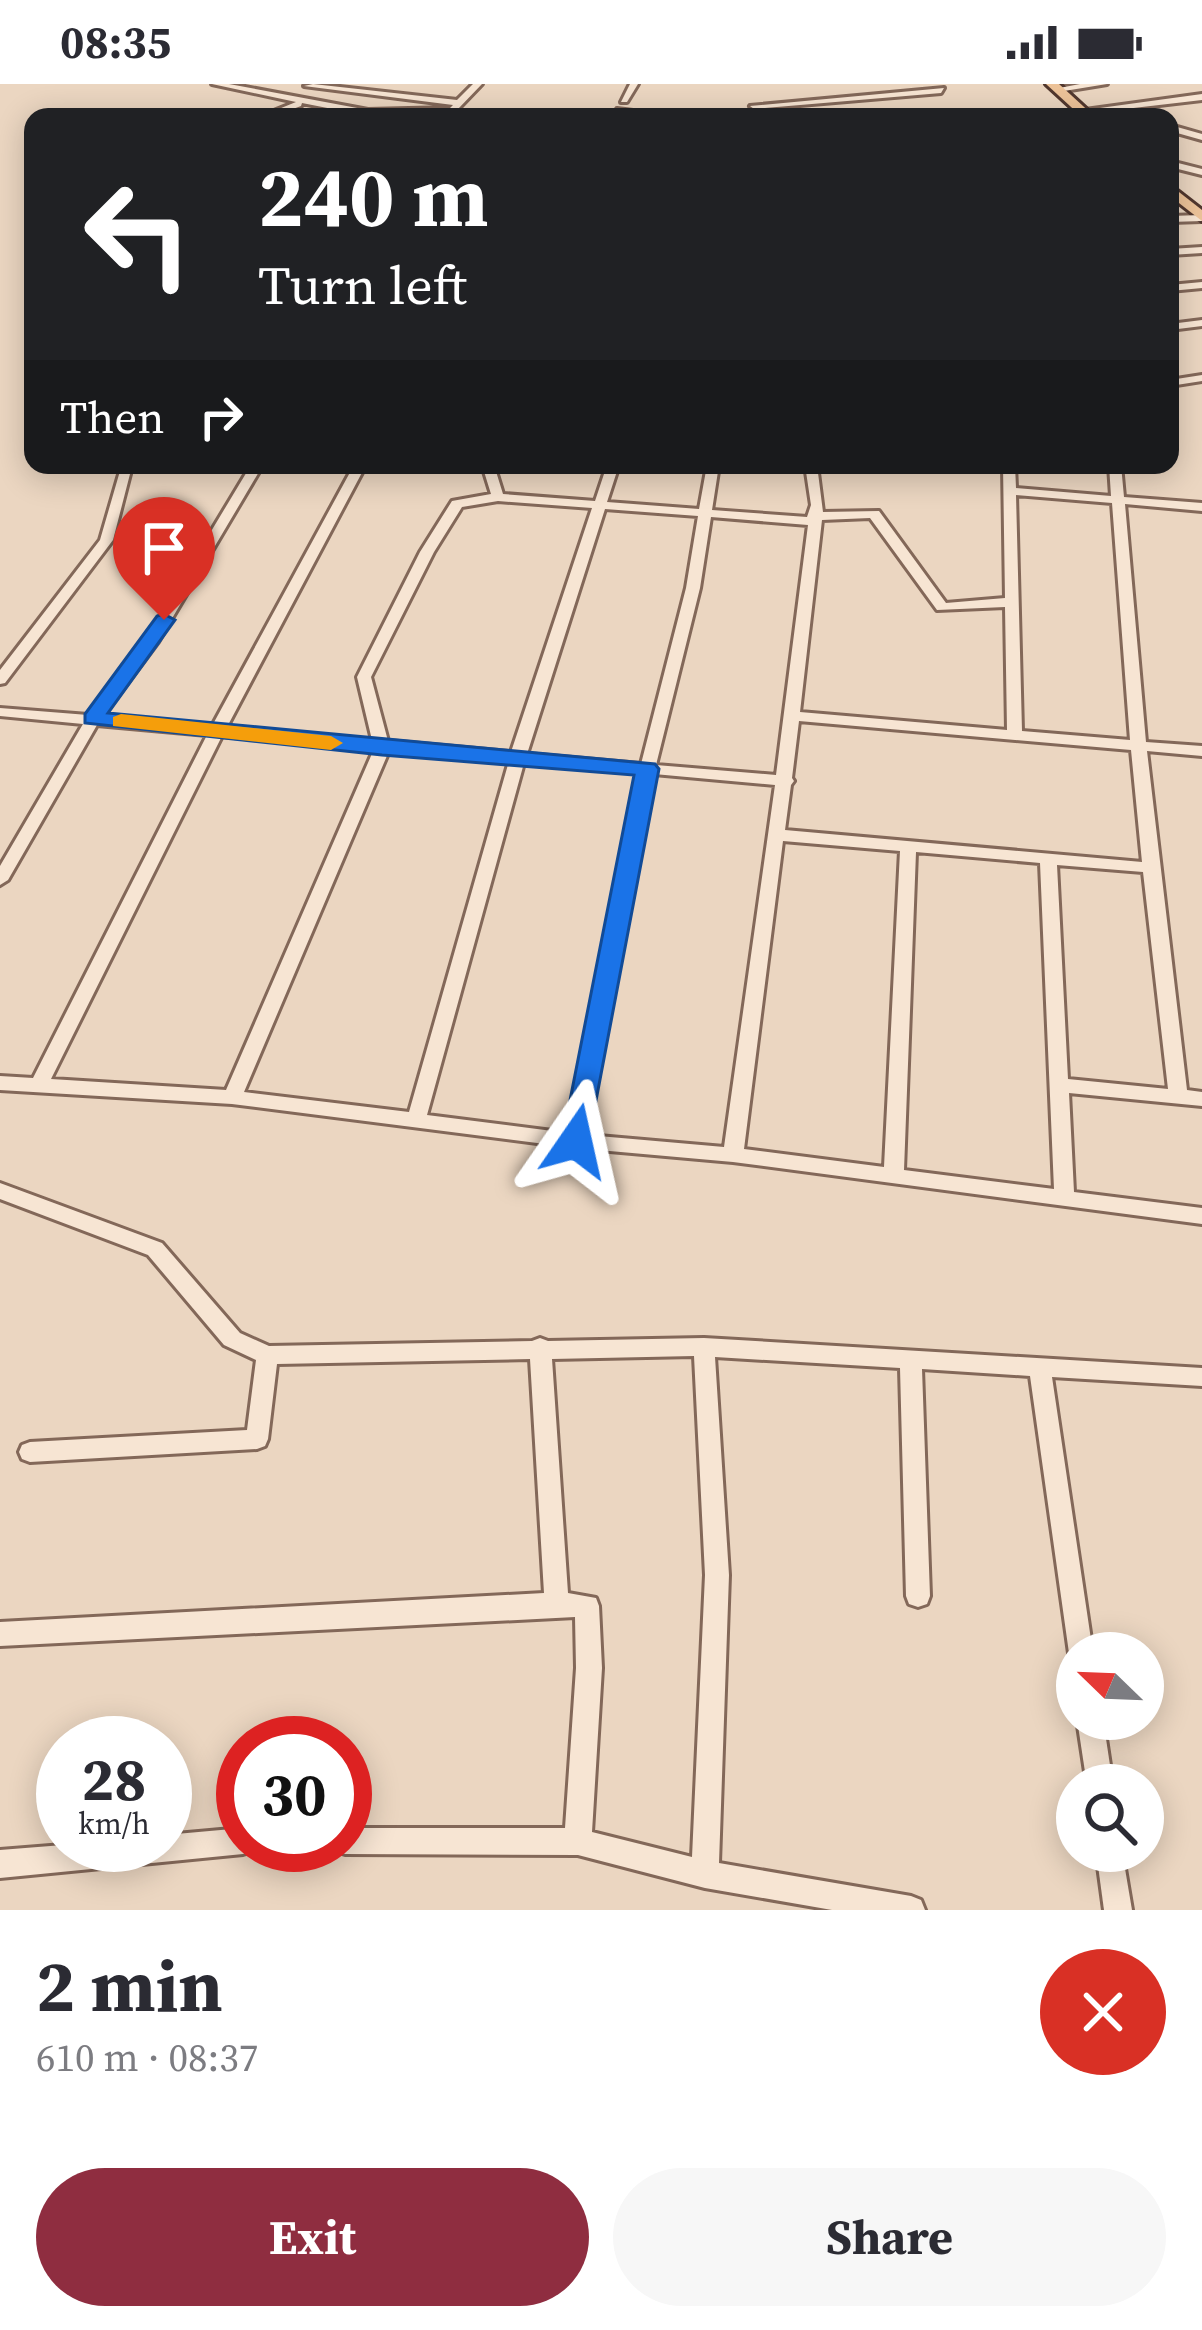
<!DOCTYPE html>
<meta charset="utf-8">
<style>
body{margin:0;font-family:"Source Serif 4",serif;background:#f7f7f7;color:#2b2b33;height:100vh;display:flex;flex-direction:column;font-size:45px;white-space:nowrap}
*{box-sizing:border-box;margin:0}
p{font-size:39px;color:#7c7c81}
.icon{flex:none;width:66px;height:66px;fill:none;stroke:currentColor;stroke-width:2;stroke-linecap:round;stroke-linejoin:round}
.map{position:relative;height:1826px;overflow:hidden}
.sheet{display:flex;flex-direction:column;background:#fff;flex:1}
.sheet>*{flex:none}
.guide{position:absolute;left:24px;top:24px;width:1155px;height:366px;border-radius:24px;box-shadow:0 6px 30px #0003;background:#202124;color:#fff;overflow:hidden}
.needle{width:78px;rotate:293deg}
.controls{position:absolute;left:1056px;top:1548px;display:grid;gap:24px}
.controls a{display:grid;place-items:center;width:108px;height:108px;border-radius:50%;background:#fff;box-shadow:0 6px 30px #0003;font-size:60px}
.speed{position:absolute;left:36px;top:1632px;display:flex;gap:24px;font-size:60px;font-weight:700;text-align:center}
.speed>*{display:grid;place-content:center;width:156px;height:156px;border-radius:50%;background:#fff;box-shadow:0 6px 30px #0003;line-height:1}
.speed small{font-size:30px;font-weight:400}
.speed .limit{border:18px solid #d22;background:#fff;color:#111}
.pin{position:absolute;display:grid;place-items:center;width:102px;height:102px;color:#fff;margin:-123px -51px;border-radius:50% 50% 50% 0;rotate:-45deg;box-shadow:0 0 12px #0007}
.pin .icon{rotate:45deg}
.me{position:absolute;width:132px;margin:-66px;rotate:11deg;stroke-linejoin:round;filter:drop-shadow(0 0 9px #0008)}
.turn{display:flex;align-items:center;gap:42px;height:252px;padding:0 36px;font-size:54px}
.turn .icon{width:156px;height:156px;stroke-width:2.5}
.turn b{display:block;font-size:84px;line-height:102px}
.then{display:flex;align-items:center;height:114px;padding:0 36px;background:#0003;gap:24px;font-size:45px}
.round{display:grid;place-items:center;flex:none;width:126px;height:126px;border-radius:63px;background:#f7f7f7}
.summary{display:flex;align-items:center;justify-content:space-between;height:204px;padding:0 36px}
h1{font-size:72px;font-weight:700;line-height:90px}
.button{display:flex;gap:24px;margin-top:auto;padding:24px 36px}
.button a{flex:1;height:138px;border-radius:72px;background:#8f2d40;color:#fff;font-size:48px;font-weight:700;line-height:138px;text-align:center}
.button a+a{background:#f7f7f7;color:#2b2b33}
.status{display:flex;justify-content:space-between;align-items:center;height:84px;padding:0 60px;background:#fff;direction:ltr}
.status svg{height:33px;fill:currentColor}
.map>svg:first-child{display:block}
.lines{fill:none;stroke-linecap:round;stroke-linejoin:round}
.minor-casing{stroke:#836859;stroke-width:6}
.major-casing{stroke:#51372e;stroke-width:6}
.minor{fill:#f7e5d3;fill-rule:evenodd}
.major{fill:#edc399;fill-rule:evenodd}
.route{fill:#1a73e8;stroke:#114b97;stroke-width:3}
.slow{fill:#f59e0b}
</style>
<div class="status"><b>08:35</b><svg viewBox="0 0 49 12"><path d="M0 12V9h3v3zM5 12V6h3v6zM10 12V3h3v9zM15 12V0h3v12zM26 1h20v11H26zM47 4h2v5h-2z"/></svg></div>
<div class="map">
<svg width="1202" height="1826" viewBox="0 0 1202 1826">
<rect width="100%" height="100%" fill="#ebd6c1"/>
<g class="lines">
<defs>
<g id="minor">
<polygon points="212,0 229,0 368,26 450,24 453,21 304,2 313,0 457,16 473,0 482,0 458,25 494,33 452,30 368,32 302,19 301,22 271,33 259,33 296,18"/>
<polygon points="630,0 638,0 627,18 621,18"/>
<polygon points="1080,0 1107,0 1058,8 1054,5"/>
<polygon points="944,4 941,9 754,25 750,22"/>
<polygon points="1202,10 1202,16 1082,30 1078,27"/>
<polygon points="617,25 657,30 661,33 614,30"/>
<polygon points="860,30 866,31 867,33 856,33"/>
<polygon points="1170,41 1202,50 1202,56 1170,47"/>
<polygon points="1170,77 1202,85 1202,91 1170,83"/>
<polygon points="1202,131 1202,137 1170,138 1170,132"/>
<polygon points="1202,163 1202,169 1170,171 1170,165"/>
<polygon points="1202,198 1202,204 1170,207 1170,201"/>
<polygon points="1202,236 1202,242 1170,246 1170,240"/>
<polygon points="1202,291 1202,297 1170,302 1170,296"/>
<path d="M251 381H263L158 558 103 632 212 642 354 381H366L227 643 372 656 357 593 420 468 452 417 491 410 482 381H494L503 410 595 417 607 381H619L607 418 699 425 707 381H719L712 426 807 433 811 421 805 381H817L823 428 879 427 946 519 1005 514 1003 381H1015L1016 404 1111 412 1109 381H1121L1124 413 1202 419V427L1125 420 1146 658 1202 662V672L1147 667 1187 1006 1202 1008V1022L1069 1009 1074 1108 1202 1124V1140L733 1078 576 1064 232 1020 0 1006V992L33 994 207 651 97 641 8 796 0 801V782L83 640 0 632V624L88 631 145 557ZM1016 411 1112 419 1130 656 1022 647ZM498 417 592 424 511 668 388 657 371 593 434 468 462 423ZM605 425 698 432 686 504 641 680 527 670ZM711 433 808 441 776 691 656 681 700 504ZM870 434 937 526 1005 523 1007 646 800 628 822 436ZM799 637 1131 666 1142 778 785 746 791 701 794 697 792 694ZM222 652 374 665 226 1006 51 995ZM389 667 509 677 409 1028 244 1008ZM524 679 638 689 568 1049 427 1031ZM654 690 775 701 724 1063 587 1051ZM783 757 900 767 884 1083 744 1065ZM916 768 1040 779 1054 1105 904 1086ZM1057 781 1143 788 1168 1005 1068 995Z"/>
<polygon points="120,387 130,390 113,456 5,599 0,600 0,586 100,456"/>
<path d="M0 1099 162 1159 240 1249 269 1262 532 1257 540 1254 548 1257 704 1254 1202 1284V1302L1052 1293 1093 1569H1077V1579L1072 1577 1069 1569 1030 1292 922 1285 930 1512 927 1520 918 1523 909 1520 906 1512 900 1284 715 1273 729 1491 719 1779 911 1812 921 1816 925 1826H832L705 1804 578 1771 345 1770 335 1767 333 1761H345V1744H565L576 1584 575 1533 0 1562V1538L544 1509 530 1275 277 1280 268 1355 265 1362 257 1365 30 1378 22 1375 19 1368 22 1361 30 1358 247 1346 256 1276 224 1261 148 1171 0 1115ZM694 1272 705 1491 692 1773 592 1748 602 1584 599 1522 596 1514 568 1509 552 1275Z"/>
<polygon points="1077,1635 1103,1635 1113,1701 1087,1701"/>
<polygon points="243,1744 243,1761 255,1761 253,1767 243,1770 0,1794 0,1766 63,1761 165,1761 165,1751"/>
<polygon points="1096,1767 1122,1767 1132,1826 1104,1826"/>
</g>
<g id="major">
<polygon points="1046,0 1059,0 1095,33 1082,33"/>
<polygon points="1170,101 1202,126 1202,137 1170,112"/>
</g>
</defs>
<use href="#minor" class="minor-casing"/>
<use href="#major" class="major-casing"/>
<use href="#minor" class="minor"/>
<use href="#major" class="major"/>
</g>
<polygon class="route" points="164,530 175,536 108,629 655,680 659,685 587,1064 566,1064 562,1057 634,691 382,671 85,639 85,630 157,532"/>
<polygon class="slow" points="121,630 331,652 343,659 331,666 113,642 113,633"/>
</svg>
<div class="controls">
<a><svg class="needle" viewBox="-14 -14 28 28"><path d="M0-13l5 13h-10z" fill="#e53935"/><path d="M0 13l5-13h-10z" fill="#7c7c81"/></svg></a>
<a><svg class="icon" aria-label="search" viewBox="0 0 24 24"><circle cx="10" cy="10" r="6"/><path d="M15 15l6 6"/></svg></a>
</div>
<div class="speed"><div>28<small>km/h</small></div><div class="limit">30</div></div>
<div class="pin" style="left:164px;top:536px;background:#d93025"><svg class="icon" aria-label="arrive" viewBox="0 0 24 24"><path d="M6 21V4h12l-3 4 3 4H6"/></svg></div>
<svg class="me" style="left:576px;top:1057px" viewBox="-20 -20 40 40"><path d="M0-17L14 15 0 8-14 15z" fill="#1a73e8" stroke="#fff" stroke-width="4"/></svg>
<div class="guide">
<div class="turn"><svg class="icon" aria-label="left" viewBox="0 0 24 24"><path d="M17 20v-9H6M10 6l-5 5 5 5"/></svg><div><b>240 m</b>Turn left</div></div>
<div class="then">Then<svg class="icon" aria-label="right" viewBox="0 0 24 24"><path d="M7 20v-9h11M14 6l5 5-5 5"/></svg></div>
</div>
</div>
<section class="sheet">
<div class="summary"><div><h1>2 min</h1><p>610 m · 08:37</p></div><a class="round" style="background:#d93025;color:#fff"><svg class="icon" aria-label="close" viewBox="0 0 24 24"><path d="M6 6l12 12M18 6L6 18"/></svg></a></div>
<div class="button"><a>Exit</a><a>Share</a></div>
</section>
